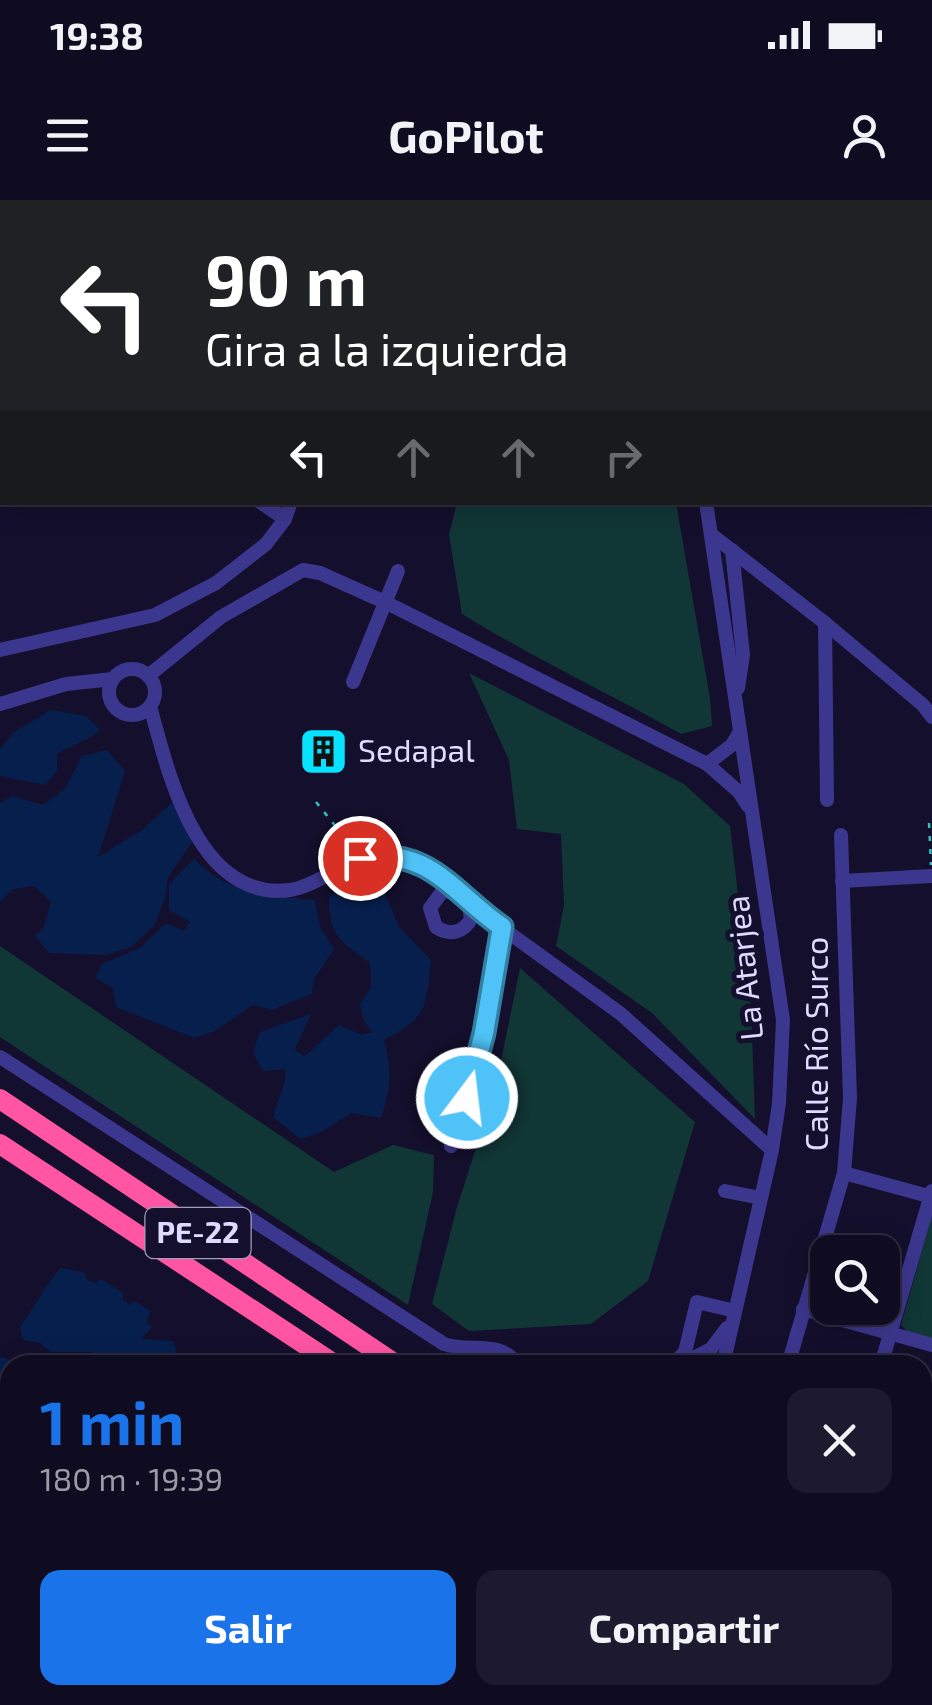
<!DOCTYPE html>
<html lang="es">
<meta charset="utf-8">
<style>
body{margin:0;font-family:"Exo 2",sans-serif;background:#1d192e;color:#f1f3f6;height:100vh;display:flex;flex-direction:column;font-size:38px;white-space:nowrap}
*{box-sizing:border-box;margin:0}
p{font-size:32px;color:#9b9ba5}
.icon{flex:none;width:55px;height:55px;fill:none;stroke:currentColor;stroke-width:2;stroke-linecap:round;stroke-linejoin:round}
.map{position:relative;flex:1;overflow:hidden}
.side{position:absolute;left:0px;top:1155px;width:932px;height:350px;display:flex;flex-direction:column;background:#0f0b21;border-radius:30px 30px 0 0;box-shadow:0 5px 25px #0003,0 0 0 2px #2f2b3f}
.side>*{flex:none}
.hud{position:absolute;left:0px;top:0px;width:932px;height:305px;box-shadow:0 5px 25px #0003,0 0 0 2px #2f2b3f;background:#202124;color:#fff;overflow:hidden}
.fabs{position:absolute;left:810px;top:1035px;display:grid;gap:20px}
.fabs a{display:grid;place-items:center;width:90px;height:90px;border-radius:20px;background:#0f0b21;box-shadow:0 5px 25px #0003,0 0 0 2px #2f2b3f;font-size:50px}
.pin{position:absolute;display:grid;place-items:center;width:85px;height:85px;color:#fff;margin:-42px;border:5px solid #fff;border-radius:50%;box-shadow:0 2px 10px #0007}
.me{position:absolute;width:110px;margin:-55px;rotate:15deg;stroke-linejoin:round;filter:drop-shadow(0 0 8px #0008)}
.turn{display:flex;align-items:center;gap:35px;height:210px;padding:0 40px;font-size:45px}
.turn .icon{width:130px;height:130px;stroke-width:2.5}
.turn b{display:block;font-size:70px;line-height:85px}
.lanes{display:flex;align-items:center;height:95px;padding:0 40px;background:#0003;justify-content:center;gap:50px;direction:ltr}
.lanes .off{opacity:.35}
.round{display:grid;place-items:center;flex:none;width:105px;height:105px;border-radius:20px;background:#1d192e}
.summary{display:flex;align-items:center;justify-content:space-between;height:170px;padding:0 40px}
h1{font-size:60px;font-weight:700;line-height:75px;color:#1a73e8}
.cta{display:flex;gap:20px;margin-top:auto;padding:20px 40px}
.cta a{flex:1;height:115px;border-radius:20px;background:#1a73e8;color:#fff;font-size:40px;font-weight:700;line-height:115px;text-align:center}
.cta a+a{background:#1d192e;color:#f1f3f6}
.status{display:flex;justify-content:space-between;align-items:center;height:70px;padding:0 50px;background:#0f0b21;direction:ltr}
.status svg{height:28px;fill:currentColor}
header{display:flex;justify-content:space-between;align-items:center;height:130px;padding:0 40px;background:#0f0b21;font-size:45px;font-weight:700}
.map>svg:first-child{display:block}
.green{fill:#113636}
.water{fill:#071f4d}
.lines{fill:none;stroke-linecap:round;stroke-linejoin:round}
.path{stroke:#27c6bf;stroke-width:2.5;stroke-dasharray:5 8;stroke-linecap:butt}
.minor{stroke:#3c378e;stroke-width:14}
.highway{stroke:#ff55a3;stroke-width:20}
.route-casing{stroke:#337fa1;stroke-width:25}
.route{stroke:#4fc3f7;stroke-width:18}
.labels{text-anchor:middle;stroke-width:10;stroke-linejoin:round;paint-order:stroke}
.shield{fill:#140f2c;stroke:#a29dc0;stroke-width:2.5}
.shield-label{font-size:30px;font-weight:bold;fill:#dfdaff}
.poi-label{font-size:32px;fill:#dfdaff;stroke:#140f2c;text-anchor:start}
.street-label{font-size:32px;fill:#dfdaff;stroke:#140f2c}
</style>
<div class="status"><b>19:38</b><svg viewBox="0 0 49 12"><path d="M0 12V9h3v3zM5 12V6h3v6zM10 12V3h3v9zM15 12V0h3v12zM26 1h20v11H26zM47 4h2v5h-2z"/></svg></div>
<header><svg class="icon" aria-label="menu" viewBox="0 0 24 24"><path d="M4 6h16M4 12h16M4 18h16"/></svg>GoPilot<svg class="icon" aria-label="person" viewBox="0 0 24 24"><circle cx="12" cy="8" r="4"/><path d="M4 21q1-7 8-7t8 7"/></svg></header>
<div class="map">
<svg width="932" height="1505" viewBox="0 0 932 1505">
<rect width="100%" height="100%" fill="#140f2c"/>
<g class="green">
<path d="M457 303H676L710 498 712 526 681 534C608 493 533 458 462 414L449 335Z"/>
<polygon points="469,473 684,584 730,626 751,805 755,919 652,813 556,746 564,705 561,634 517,629 509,560"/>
<polygon points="0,746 334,972 393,945 434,955 433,992 408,1105 0,837"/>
<polygon points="520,768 695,922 648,1081 591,1124 469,1131 432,1104 457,1007 495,890"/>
<polygon points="932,1015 932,1139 908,1132 901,1125"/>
<polygon points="924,1369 932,1370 932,1437 923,1432"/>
</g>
<g class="water">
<path d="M51 510 86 516 100 530C87 542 72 544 57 554V571L45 585 0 576V549L14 532Z"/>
<polygon points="107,550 125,571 98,657 142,630 174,601 193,641 168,677 165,699 154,726 131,747 106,755 49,753 35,736 44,727 51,702 34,686 13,689 0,702 0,603 12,596 43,605 65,589 82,556"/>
<path d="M194 659C229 695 267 695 315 700L320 727 334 749 314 779 312 794 272 810 253 805 215 831 194 838 116 807 113 788 95 778 102 764 140 748 166 723 184 731 190 722 169 710V684Z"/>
<path d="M365 670 378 677 399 727 431 760C426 805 429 817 384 840 392 868 391 890 381 918L352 913 323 931 301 939 273 917C277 900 287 886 285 869L263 871 253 853 260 832 311 814 295 849 304 857 339 825 362 835 372 832 363 819 360 804 371 787 370 763C341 742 329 736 329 698L346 678Z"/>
<path d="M61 1068 86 1073V1079L95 1083 101 1079 123 1093V1100L130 1105 135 1101 150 1111 147 1123 152 1127 141 1139 172 1141 177 1150 169 1165H101L92 1152H51L40 1143 23 1140 20 1127C30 1114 52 1075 61 1068Z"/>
<polygon points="3,1157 19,1165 10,1165 10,1244 0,1244 0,1158"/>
<polygon points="0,1353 10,1360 10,1421 4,1430 0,1428"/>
<polygon points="16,1495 53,1495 69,1505 9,1505"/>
<polygon points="100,1495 201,1495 194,1505 115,1505"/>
</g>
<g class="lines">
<g class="path">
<polyline points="316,602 354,649"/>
<polyline points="929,623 931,665"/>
</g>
<g class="minor">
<polyline points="656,0 657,2"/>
<polyline points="771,0 774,2"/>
<polyline points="352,2 352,0"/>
<polyline points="409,2 411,0"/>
<polyline points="518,2 522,0"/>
<polyline points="930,126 932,127"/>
<polyline points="260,302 285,319"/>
<polyline points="706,302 783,820 779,903 772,950 723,1165"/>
<polyline points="712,335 825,423 923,505 932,517"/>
<polyline points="732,350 743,455 738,488"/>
<polyline points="825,423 827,600"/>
<polyline points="0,450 155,415 216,383 266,344 285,319 291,302"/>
<circle cx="132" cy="492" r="23"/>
<polyline points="148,476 221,417 303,370 320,373 387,403 707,564 739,592 748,606"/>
<polyline points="353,482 398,371"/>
<polyline points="0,504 66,484 113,479"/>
<path d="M150 506C168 572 197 702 290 690 306 688 325 676 339 669 374 652 415 651 446 679 450 682 451 688 455 691 459 694 464 695 468 699L471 719C463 733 450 736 436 727L430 708 442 692 455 691"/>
<polyline points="707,564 732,545 739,533"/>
<polyline points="842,681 932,676"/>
<polyline points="472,706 621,814 772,950"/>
<path d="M0 857 444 1144C469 1153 502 1139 517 1165"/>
<polyline points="451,946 485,833 503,727"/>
<polyline points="844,973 932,997"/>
<polyline points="725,991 761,998"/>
<polyline points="803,1109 932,1145"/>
<polyline points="672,1165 685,1152 697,1102 735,1111"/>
<polyline points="680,1165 711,1149 727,1128"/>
<polyline points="788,1165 844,973 850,898 841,635"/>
<polyline points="881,1165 932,991"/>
<polyline points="922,1348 932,1315"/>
<polyline points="922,1442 932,1446"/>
<polyline points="315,1505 317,1495"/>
</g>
<g class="highway">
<polyline points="0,899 397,1165"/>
<polyline points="0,944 336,1165"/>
<polyline points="922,1493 932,1498"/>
<polyline points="812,1495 825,1505"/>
<polyline points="844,1495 859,1505"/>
<polyline points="875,1495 891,1505"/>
</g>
</g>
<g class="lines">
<defs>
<path id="route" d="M360 658C429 646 453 693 502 727L484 833 467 898"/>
</defs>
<use href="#route" class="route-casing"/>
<use href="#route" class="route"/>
</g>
<defs>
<symbol id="building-square" viewBox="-11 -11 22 22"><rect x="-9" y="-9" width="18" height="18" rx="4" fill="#06e2ff" stroke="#140f2c"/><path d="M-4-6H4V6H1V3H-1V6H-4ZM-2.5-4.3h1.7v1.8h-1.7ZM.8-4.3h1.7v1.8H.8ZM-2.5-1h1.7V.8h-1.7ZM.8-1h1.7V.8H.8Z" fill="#111"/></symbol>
</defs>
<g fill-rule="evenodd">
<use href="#building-square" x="296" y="524" width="55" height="55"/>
</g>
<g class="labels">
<rect class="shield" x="145.5" y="1008" width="105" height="50" rx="8"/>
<g class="shield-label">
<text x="198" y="1043">PE-22</text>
</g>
<g class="poi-label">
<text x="358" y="562">Sedapal</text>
</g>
<g class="street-label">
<text transform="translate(745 768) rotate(-96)" y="11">La Atarjea</text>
<text transform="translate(817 844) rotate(-90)" y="11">Calle Río Surco</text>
</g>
</g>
</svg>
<div class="fabs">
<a><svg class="icon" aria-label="search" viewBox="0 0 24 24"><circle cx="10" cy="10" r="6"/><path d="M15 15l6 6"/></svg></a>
</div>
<div class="pin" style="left:360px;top:658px;background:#d93025"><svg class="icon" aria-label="arrive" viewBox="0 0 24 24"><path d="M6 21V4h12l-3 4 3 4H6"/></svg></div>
<svg class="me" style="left:467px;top:898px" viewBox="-20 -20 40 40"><circle r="17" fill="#4fc3f7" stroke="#fff" stroke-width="3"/><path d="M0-11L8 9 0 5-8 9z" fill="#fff"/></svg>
<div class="hud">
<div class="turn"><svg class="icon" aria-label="left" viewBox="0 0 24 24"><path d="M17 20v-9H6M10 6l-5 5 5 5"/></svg><div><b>90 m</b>Gira a la izquierda</div></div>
<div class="lanes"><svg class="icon" aria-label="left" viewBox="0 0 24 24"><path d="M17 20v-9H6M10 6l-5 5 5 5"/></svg><svg class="icon off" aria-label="ahead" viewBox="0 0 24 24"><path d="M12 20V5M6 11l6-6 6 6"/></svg><svg class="icon off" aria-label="ahead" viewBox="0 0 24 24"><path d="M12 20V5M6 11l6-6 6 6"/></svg><svg class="icon off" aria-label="right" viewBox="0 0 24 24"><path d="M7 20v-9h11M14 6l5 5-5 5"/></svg></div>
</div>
<section class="side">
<div class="summary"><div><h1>1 min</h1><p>180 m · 19:39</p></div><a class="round"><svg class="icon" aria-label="close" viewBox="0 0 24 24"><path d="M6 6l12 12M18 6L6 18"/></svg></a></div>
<div class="cta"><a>Salir</a><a>Compartir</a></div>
</section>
</div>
